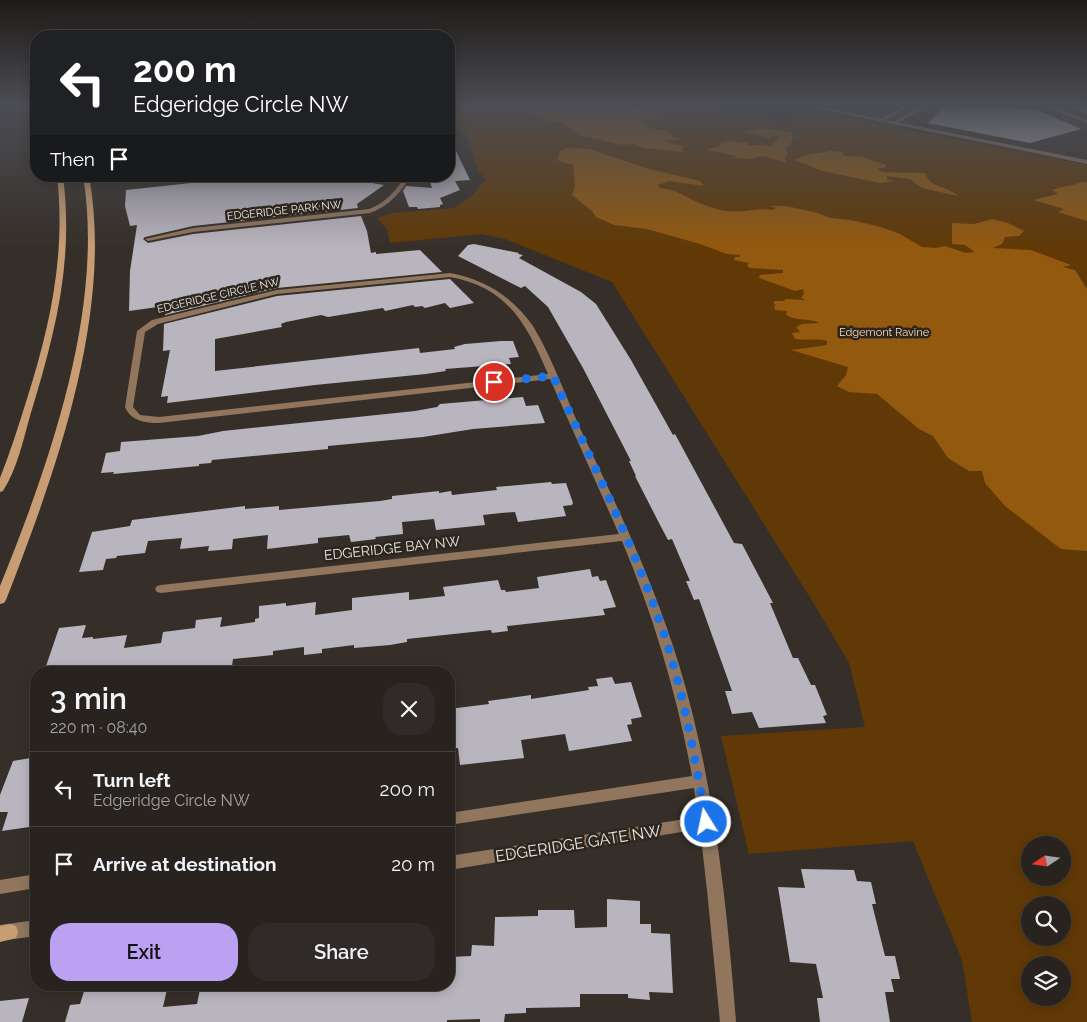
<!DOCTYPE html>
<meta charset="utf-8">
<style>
body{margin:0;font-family:Raleway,sans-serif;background:#302b28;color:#f1f3f6;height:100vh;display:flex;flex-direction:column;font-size:19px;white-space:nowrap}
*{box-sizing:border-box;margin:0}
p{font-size:16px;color:#a5a4a4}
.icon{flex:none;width:28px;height:28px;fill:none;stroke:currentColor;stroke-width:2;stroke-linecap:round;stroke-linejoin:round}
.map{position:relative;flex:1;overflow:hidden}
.drawer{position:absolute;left:30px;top:666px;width:425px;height:325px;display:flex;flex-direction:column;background:#28231f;border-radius:20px;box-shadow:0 2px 12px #0003,0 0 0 1px #44403d}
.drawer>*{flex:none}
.guide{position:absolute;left:30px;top:30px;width:425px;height:152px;border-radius:20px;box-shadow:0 2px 12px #0003,0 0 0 1px #44403d;background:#202124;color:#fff;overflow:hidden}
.needle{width:32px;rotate:257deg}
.controls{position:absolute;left:1021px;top:836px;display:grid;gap:10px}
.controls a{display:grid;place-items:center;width:50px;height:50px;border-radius:50%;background:#28231f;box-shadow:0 2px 12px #0003,0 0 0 1px #44403d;font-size:25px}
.pin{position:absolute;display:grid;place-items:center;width:42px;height:42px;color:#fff;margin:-21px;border:2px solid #fff;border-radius:50%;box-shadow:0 1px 5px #0007}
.me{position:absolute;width:55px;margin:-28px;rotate:350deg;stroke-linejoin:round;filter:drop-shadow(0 0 4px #0008)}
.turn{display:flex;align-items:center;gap:18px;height:105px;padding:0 20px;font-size:22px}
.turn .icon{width:65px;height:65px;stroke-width:2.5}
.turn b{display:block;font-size:35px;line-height:42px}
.then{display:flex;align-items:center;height:48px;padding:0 20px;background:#0003;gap:10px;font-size:19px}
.round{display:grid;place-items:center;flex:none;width:52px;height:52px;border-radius:20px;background:#302b28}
.headline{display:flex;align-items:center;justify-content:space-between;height:85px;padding:0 20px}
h1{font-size:30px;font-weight:600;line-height:38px}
.cta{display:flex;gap:10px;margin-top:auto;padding:10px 20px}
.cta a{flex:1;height:58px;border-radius:20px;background:#bca0f2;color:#111;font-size:20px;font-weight:600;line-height:58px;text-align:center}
.cta a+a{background:#302b28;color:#f1f3f6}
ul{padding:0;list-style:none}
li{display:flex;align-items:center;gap:15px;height:75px;padding:0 20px;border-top:1px solid #44403d}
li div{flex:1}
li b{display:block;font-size:19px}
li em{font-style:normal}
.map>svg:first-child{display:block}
.green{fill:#613906;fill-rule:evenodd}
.forest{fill:#93590e}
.building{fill:#b9b5bf}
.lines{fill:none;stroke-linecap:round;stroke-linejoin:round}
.minor{fill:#91765d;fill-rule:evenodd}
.tertiary{fill:#91765d;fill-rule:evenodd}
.secondary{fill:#c89d74;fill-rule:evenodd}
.route{stroke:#1a73e8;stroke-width:9;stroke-dasharray:0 16.2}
.labels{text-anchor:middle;stroke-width:5;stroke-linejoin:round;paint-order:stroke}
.far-street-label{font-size:11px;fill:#ece7e3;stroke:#2c261f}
.far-park-label{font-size:11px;fill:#fcdbbb;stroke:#2c261f}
.street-label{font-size:14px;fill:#ece7e3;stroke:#2c261f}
.near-street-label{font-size:16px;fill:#ece7e3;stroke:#2c261f}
</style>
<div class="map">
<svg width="1087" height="1022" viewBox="0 0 1087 1022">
<rect width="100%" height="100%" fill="#362f29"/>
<path class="green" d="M449 105H705L744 116 785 122 817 112 1087 165V1022H972L962 960 913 841 749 854 721 736 865 727 849 663 816 607 612 282 505 239 482 234 390 243 387 229 377 218 392 213 454 208 473 195 486 179 478 171 467 135 449 128ZM1030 845H1062V878H1030ZM1030 905H1062V938H1030ZM1030 965H1062V998H1030Z"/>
<g class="forest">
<polygon points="531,105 626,105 652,111 665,119 642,120 648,128 669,131 668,133 674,135 672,137 683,139 664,141 688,147 683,147 682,150 685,151 682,152 643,148 633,144 623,145 578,135 574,129 565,126 566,124 564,123 550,122 541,115 530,113 531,110 526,108"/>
<path d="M766 129 791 132C796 140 790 144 785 149L788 154 785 156 786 162 763 156 749 159 735 158 736 156 707 150 721 145 720 143 724 141 747 142 748 145 774 146 772 145 780 137 777 135 769 138 741 131Z"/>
<path d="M567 148 589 149 649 169 700 181 704 186 669 181 658 185 660 188C666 189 673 190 679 193 693 200 710 209 726 211 743 213 757 207 773 210L776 208 770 206H786L818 213 830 218 851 220 881 227 900 234 922 247 936 248 945 246 966 253 975 252 965 245 952 244V223L974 224 992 219 1008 223 1024 231 1019 236 1005 237 1002 244 993 248 1031 250 1071 265 1063 267 1075 270 1087 289V551L1061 549 1005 506 985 483 982 471H969L948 458 933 436 919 429 877 394 849 392 837 386 846 375 848 367 791 350 827 345V341C816 338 806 341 795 339L792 333 800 332 796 327 802 324 819 323C808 317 797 322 786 315L787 311 775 310 774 306 776 305 773 303 775 301H784L786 299 805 300 801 298 804 294 803 289 795 291 759 278 760 275 783 273V270L750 268 747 266 749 263 734 260 735 257H740V255L727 254 700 244 647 229 614 225 596 217 592 211 572 195 575 187 573 165 557 160 560 151Z"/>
<path d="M831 151H841L845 156 863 157 886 165V167L877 169 883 172 923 173 926 174C930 189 947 185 958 196L922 188 910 179 887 176V180L896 181 880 183 823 171 795 160 805 155Z"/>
<path d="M1082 182H1087V221L1058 212 1064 209 1033 200 1058 194 1052 190C1062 186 1072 186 1082 182Z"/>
</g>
<g class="building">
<polygon points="946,105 1035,109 1081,129 1030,143 928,123"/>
<polygon points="449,136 470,180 455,181 460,190 440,198 443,204 440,205 440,207 418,209 417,207 409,207 403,191 406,186 432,188 428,176 449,176"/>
<polygon points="256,176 379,176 372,183 384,185 357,204 358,208 193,226 145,237 143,239 148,243 193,234 361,216 367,231 371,253 376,252 376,254 420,250 442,272 277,288 165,315 165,306 129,311 130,271 137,225 130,226 125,206 126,190"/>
<polygon points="474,244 519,253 518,254 523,255 519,258 581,292 596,304 631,360 673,435 675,434 734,543 742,544 773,603 770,603 793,658 798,658 811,685 815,685 827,715 823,716 826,723 759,728 752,712 732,714 725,691 732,691 699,599 694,600 686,581 690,581 672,539 668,540 658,521 635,476 636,476 629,461 631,461 583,368 548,307 525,286 521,288 458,256 468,245"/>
<polygon points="450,279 474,303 450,308 445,303 425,308 422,306 415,307 413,305 385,311 383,308 328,317 321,315 286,322 281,324 282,327 215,339 215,371 419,348 420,353 455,349 454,347 465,344 501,341 513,341 519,357 509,358 511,364 445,369 446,371 426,374 315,385 167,403 168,396 161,397 170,350 163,351 164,324 277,296"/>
<polygon points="523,397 526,406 538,405 545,423 473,429 423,437 328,446 328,449 212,460 211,463 199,464 199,466 113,474 114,472 101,473 106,453 120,451 121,442 198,436 223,431 415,411 437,407 440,404"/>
<polygon points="551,482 552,484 566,483 573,503 572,505 563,506 566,516 518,522 515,512 501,513 483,515 485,525 436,530 434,519 402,522 403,534 375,537 376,539 351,542 349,535 318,538 318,543 267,549 268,535 233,539 232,549 208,551 209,546 180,549 182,538 148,541 145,553 117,556 116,558 106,559 103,570 79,572 92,532 130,526 132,520 245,506 245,509 279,506 279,510 380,501 392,499 392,496 439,491 439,493 451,491 452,495 497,490 496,487"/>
<polygon points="590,569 592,577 598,576 600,581 606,580 616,607 603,609 605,615 507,626 508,631 492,633 491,630 407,639 407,642 390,645 354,648 354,645 322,649 322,653 304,655 304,647 273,651 273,655 233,659 232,666 223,667 222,672 44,672 59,628 86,625 82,638 93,637 93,639 127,635 124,648 161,643 163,632 195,628 196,620 222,617 220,627 255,622 255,619 259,618 259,606 286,603 286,606 316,602 315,615 352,610 352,598 409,592 409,600 445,596 443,587 498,580 501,590 505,590 506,592 539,588 537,577"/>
<polygon points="612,677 615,684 631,682 642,717 631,719 632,724 627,725 632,741 569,751 565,734 521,740 524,758 460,765 458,748 449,748 449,709 489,704 488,701 531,695 531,699 589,690 588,687 598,686 596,679"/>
<polygon points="36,757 36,826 2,831 8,812 0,812 0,795 13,761"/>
<polygon points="801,869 854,870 857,881 871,882 876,904 872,904 885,956 895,956 900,979 891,979 894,992 885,992 890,1022 820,1022 817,998 823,998 816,964 790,962 778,887 805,888"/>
<polygon points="607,899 640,901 640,924 651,924 651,933 670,934 673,993 649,992 650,1000 628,998 628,994 580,994 580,1007 526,1008 526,1013 505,1014 504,1022 480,1022 480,1019 447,1020 447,1022 65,1022 70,1005 80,1004 86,985 168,985 163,1007 197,1004 200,989 224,988 224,985 449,985 449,957 471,956 472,945 494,946 495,917 538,916 538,910 574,910 575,928 607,927"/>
<polygon points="29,998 22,1022 0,1022 0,1001"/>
</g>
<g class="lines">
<g class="minor">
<polygon points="905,105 911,105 882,122 878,121"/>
<polygon points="923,105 929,105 896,124 892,123"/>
<polygon points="1041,105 1048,105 1087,120 1087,123"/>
<polygon points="1065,105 1072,105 1087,111 1087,114"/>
<path d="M122 176 148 180 195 176C178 183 138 187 122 176Z"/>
<path d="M405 176H411C401 192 388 207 370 213L193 232 148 241 145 239 193 228 369 209C385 203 396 191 405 176Z"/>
<path d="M450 273C484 279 513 297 533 326 554 361 567 401 585 439 621 514 656 588 680 668 714 781 727 905 736 1022H720L707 890 700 829 449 870V856L698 817 694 788 449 825V813L692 776C677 695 654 617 622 541L161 593 157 592 155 589 157 586 161 585 619 534 550 379 159 423C145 423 131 421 125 407L137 331 152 320 277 290ZM450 277C508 287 527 325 548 374L159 417 140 415 133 407 145 332 158 324 277 294Z"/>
<polygon points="36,874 36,888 0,894 0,880"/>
<polygon points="36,920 36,936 0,941 0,925"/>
</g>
<polygon class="tertiary" points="801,105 811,105 1087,160 1087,164"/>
<g class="secondary">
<polygon points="30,105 34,105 36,113 34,113"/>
<path d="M57 176H63C74 262 55 334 30 416 23 441 17 469 3 491L0 492V478C10 453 18 427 26 402 50 327 66 255 57 176Z"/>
<path d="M83 176H89C114 313 55 474 6 600L4 603 0 604V586C49 465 105 308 83 176Z"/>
<polygon points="10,924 16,926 18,932 16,938 0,942 0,926"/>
</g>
</g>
<linearGradient id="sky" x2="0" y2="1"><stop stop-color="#1e1a17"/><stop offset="0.42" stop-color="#4c4d54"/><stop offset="1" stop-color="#4c4d54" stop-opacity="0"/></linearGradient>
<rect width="1087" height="248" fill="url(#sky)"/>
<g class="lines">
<path class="route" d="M494 382 553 376C591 461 634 545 664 634 684 695 695 758 706 822"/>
</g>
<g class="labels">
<g class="far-street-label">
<text transform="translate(284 210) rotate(-6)" y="4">EDGERIDGE PARK NW</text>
<text transform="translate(218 295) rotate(-13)" y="4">EDGERIDGE CIRCLE NW</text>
</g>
<g class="far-park-label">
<text x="884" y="336">Edgemont Ravine</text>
</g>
<g class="street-label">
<text transform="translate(392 548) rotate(-6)" y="5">EDGERIDGE BAY NW</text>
</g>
<g class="near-street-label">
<text transform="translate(578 843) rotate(-9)" y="6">EDGERIDGE GATE NW</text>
</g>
</g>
</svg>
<div class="controls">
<a><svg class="needle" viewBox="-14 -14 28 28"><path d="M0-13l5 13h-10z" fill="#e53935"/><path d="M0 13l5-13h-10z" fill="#a5a4a4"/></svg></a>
<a><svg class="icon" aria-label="search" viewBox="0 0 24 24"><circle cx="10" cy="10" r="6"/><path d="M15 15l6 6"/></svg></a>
<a><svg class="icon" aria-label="layers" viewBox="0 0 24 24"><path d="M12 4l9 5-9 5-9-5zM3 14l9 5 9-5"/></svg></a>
</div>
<div class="pin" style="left:494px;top:382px;background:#d93025"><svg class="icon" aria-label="arrive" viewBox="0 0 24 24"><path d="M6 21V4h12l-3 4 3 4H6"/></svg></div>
<svg class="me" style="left:706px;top:822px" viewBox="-20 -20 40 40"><circle r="17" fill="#1a73e8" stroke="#fff" stroke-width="3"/><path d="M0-11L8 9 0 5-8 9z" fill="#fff"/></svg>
<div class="guide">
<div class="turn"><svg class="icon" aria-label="left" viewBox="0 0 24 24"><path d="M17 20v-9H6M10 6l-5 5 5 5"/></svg><div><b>200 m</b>Edgeridge Circle NW</div></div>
<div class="then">Then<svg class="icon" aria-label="arrive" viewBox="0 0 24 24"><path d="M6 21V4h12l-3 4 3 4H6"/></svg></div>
</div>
<section class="drawer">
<div class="headline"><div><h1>3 min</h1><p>220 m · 08:40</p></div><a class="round"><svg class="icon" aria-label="close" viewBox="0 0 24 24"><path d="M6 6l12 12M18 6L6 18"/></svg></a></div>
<ul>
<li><svg class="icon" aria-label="left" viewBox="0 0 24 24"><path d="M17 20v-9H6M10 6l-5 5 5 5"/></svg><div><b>Turn left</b><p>Edgeridge Circle NW</p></div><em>200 m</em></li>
<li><svg class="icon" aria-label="arrive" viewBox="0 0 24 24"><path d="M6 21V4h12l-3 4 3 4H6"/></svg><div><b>Arrive at destination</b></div><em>20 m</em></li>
</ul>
<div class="cta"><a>Exit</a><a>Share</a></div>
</section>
</div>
